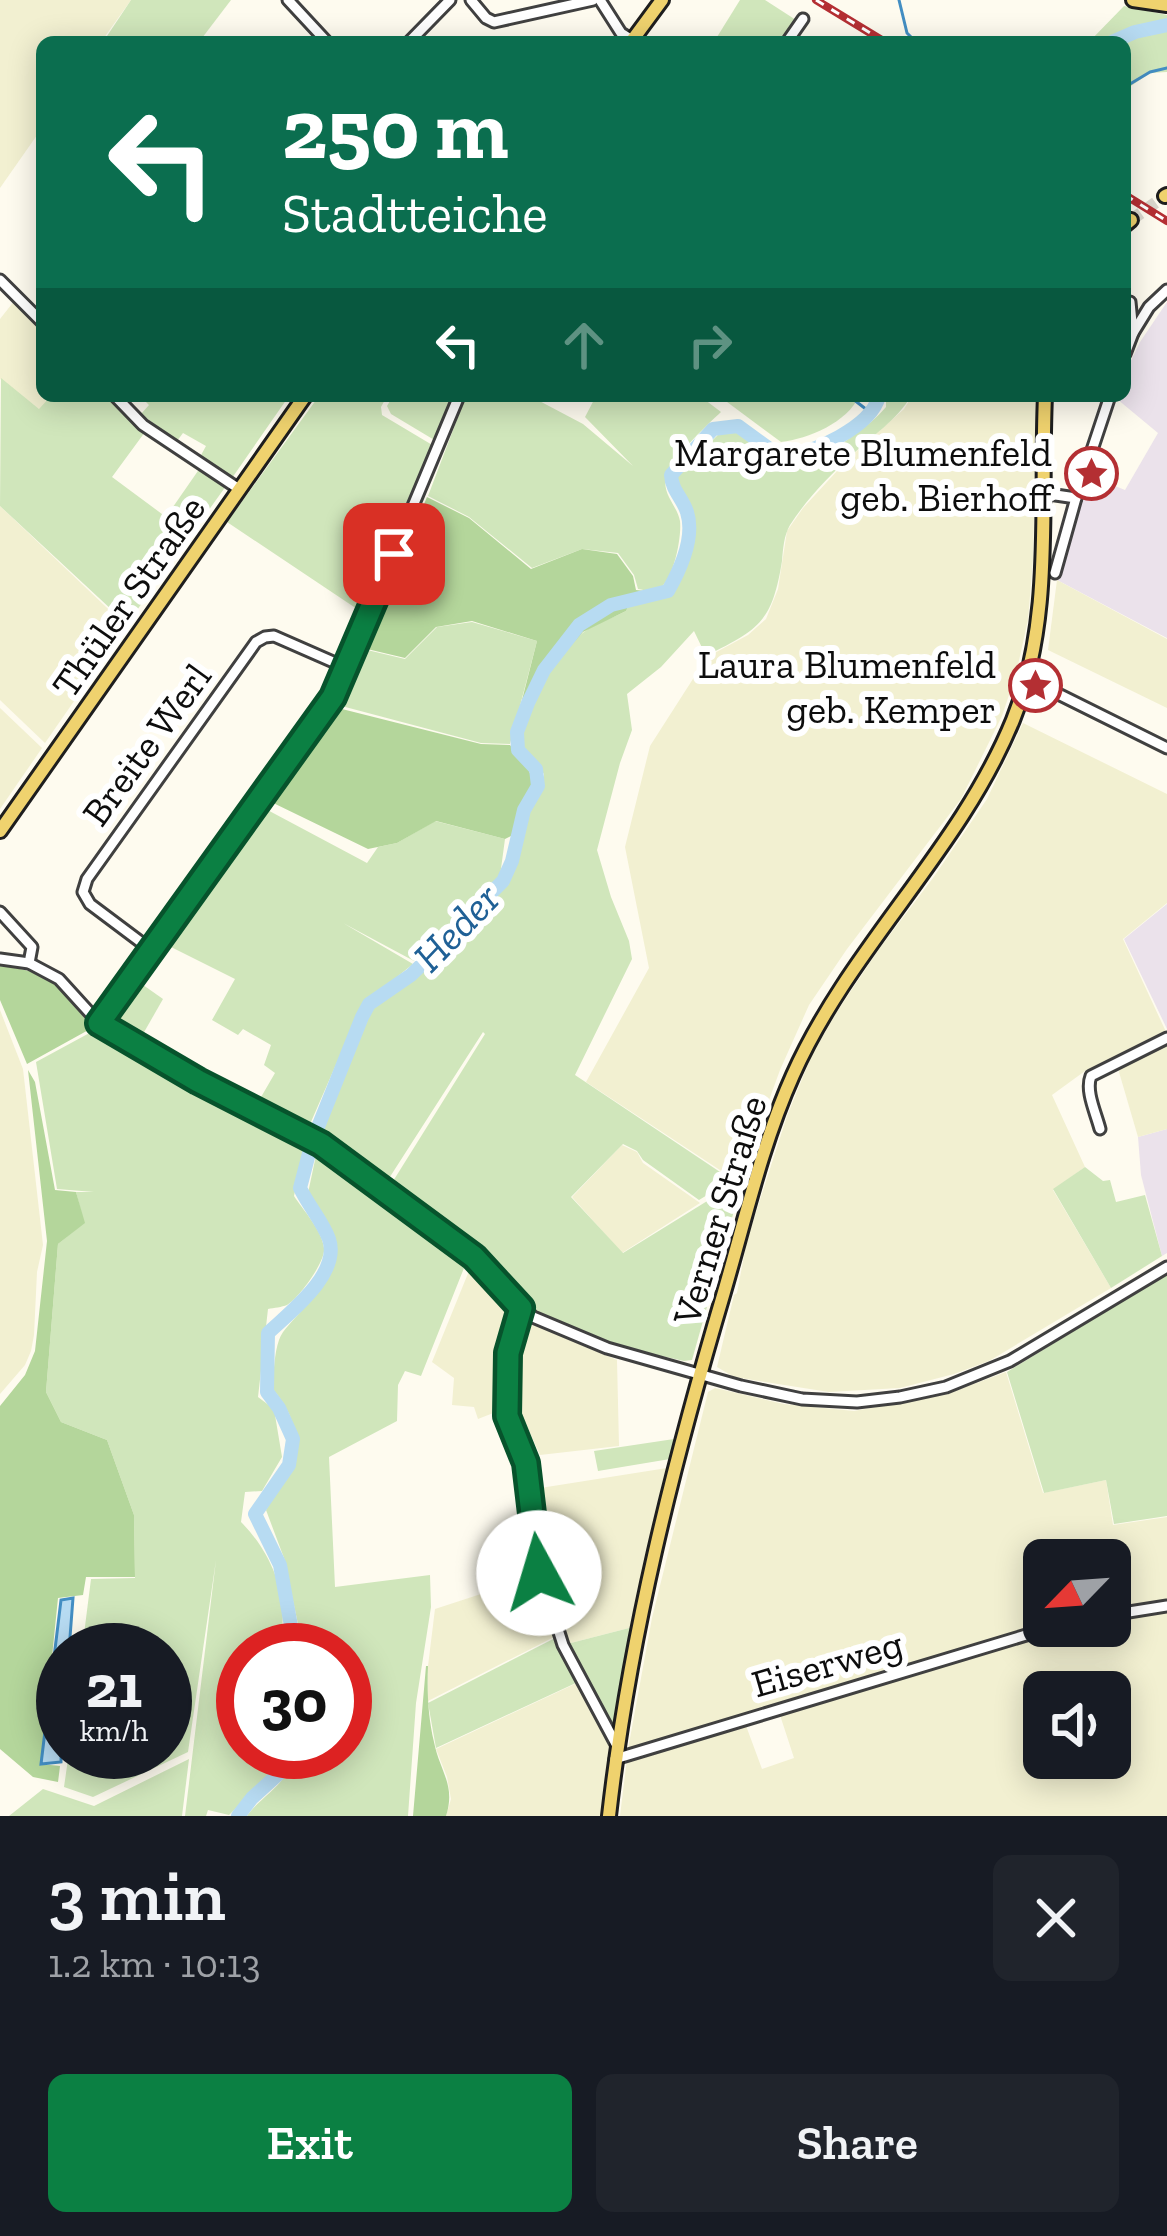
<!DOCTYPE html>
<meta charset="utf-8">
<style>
body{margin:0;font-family:"Zilla Slab",serif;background:#20242c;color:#f1f3f6;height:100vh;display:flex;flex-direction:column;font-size:45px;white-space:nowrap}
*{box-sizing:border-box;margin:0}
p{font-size:39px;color:#9ea1a6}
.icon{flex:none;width:66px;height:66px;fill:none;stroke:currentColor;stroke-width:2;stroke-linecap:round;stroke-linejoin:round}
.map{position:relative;height:1816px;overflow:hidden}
.sheet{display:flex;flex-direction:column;background:#171b24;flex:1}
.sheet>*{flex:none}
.banner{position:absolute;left:36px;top:36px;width:1095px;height:366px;border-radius:18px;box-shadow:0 6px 30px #0003;background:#0b6e4f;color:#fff;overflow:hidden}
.needle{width:78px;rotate:245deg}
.buttons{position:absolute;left:1023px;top:1539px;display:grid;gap:24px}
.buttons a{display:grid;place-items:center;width:108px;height:108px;border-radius:18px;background:#171b24;box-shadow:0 6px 30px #0003;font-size:60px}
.speed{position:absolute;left:36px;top:1623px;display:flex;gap:24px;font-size:60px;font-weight:700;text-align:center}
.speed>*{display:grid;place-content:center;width:156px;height:156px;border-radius:50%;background:#171b24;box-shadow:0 6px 30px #0003;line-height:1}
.speed small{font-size:30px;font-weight:400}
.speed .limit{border:18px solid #d22;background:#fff;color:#111}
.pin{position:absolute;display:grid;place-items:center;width:102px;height:102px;color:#fff;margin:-51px;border-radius:24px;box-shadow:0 6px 18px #0006}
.me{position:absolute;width:132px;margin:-66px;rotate:354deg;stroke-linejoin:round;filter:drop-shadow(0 0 9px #0008)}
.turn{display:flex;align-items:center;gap:42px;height:252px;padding:0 48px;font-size:54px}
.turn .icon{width:156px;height:156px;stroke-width:2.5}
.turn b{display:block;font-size:84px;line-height:102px}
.lanes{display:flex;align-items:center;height:114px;padding:0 48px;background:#0003;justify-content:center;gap:60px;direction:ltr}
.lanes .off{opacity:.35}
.round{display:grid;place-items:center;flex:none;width:126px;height:126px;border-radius:18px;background:#20242c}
.summary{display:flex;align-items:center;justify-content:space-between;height:204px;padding:0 48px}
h1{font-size:72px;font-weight:600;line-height:90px}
.cta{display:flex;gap:24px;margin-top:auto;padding:24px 48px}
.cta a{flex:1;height:138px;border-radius:18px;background:#0b8043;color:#fff;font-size:48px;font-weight:600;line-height:138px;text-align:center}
.cta a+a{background:#20242c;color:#f1f3f6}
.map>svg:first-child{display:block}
.industrial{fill:#ebe2eb}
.farmland{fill:#f2f0d1;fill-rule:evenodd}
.green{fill:#d0e6bb}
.forest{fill:#b4d69b}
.water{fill:#b7dbf2;stroke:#438ec3;stroke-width:3}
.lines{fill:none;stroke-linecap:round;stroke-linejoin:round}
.stream{stroke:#438ec3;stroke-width:3}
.river{stroke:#b7dbf2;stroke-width:14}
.major-tunnel{stroke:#dad7cd;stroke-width:12;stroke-dasharray:12 6;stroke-linecap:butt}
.minor-casing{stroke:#404040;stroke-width:15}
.major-casing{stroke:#1e1e1e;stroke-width:18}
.minor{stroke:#fff;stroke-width:9}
.major{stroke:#efd26e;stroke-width:12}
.rail-casing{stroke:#b42f33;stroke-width:8}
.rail{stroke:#fff;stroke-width:3;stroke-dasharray:9;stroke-linecap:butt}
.route-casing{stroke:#07532c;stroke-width:30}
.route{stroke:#0b8043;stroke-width:21}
.labels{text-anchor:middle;stroke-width:12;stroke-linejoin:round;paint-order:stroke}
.poi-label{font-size:39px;fill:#0d0d0d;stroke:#fff;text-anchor:end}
.street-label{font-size:39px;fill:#0d0d0d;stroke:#fff}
.water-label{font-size:42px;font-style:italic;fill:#1f6096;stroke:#fff}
</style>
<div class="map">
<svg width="1167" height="1816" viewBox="0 0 1167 1816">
<rect width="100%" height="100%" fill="#fefbef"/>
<g class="industrial">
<polygon points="1167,302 1167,638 1057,580 1090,476 1125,490 1158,433 1117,399 1118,396 1125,396 1125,373 1140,342"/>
<polygon points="1167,904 1167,1029 1124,939"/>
<polygon points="1167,1129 1167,1253 1162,1256 1141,1175 1138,1137"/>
</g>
<g class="farmland">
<polygon points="0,0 131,0 101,42 42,42 42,128 0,188"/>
<polygon points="15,300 42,327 42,396 51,396 40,410 0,379 0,319"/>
<polygon points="912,396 1032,396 1037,400 1033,559 1028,620 1016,674 1002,716 961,799 847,949 809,1005 780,1070 744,1169 732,1178 586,1082 649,968 625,847 650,746 707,657 748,635 766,619 778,589 787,531 803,508 849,458 904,409"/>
<polygon points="0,506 126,626 45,743 0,700"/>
<polygon points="1057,580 1167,639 1167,708 1048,650"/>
<polygon points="0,708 42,748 0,809"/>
<polygon points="1023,723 1167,794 1167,903 1123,939 1167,1034 1085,1071 1052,1095 1085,1167 1053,1190 1111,1288 989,1361 954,1374 900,1388 829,1392 734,1377 717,1367 734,1295 737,1293 747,1240 787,1116 811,1057 836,1013 879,949 933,878 987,799"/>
<polygon points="0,1010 23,1069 43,1245 37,1272 34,1335 31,1351 25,1365 0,1394"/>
<polygon points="1167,1043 1167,1129 1138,1137 1119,1072 1121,1064"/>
<polygon points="622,1145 637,1152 643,1163 700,1203 622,1253 572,1197"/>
<polygon points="475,1264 511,1301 513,1317 504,1352 504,1402 501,1410 478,1419 474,1407 452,1405 454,1378 432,1362 471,1266"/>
<polygon points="525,1321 617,1360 619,1446 540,1455 511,1391 512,1352 515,1332"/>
<polygon points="1006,1372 1043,1493 1106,1480 1113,1525 1167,1517 1167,1602 1110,1611 1110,1560 1044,1560 1044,1625 628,1749 652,1618 708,1392 715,1388 784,1404 854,1411 944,1395"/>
<polygon points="667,1468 633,1627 567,1644 540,1562 534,1489"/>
<polygon points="536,1576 558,1635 428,1701 428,1666 435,1609"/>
<path d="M1167 1610V1816H620L627 1758 745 1723 762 1769 794 1758 779 1712 1063 1626H1110V1618ZM1044 1692H1110V1758H1044Z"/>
<polygon points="577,1683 612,1744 605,1816 446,1816 451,1799 447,1777 436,1749"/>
</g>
<g class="green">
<polygon points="131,0 231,0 199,42 103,42"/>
<polygon points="740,0 765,0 796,20 781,42 725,42 717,37"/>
<polygon points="1124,6 1167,15 1167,72 1150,73 1125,90 1125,42 1089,42"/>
<polygon points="1,378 39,409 51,396 109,396 145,432 112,477 166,517 200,468 226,486 127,624 0,506"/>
<polygon points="140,396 289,396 232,478 200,457 206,446 183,433 177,441 141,414 149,405"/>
<polygon points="319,396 387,396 381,407 382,415 434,446 366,615 227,522"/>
<polygon points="393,396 454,396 436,441 391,414 387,406"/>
<path d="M466 396H530L583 424 633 466 585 417 596 396H700L721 412C707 425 670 460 666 477 662 495 677 505 680 521 682 537 673 584 657 590 650 592 644 590 638 589L634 575 618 553 582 549 532 568 469 517 428 496Z"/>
<path d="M719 396H859C848 422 808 439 781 442Z"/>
<path d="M886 396H911C897 420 872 436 852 455 830 475 806 500 790 525 784 535 783 549 782 561 772 623 759 629 706 656L694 631 661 667 627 694 632 730 620 763 597 850 611 897 629 941 632 959 575 1075 732 1180 699 1200 643 1160 637 1151 623 1144 571 1197 623 1253 738 1182 741 1186 692 1360 684 1361 626 1348 539 1314 526 1304 475 1250 390 1186 485 1034 483 1032 386 1183 321 1134 373 1007 412 979 446 947 465 937 474 927 485 908 508 885 518 860 528 812 543 785 544 774C537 765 525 755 523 744 516 717 563 648 584 632 596 623 613 618 626 611L630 603C641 602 659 603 668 595 688 579 696 535 691 511 687 496 674 494 675 477L724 429 737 432 781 463 819 454 821 461C841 441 868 429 886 407Z"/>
<polygon points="472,622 537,641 510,744 481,743 334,704 363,649 405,659 437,627"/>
<polygon points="260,806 367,863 378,847 397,843 435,821 505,839 500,876 478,899 460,925 414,961 343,923 413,964 362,1005 307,1131 257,1104 275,1073 264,1065 271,1045 243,1029 238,1035 212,1020 235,979 163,943"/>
<polygon points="136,980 163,999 139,1041 111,1026 108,1019"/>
<path d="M95 1030 285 1132 306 1138 294 1196C303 1210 322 1230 324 1248 326 1261 299 1298 287 1305 282 1307 274 1308 268 1309L258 1397 274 1409 282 1457 262 1491 245 1492 241 1522C274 1555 293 1605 277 1650H243V1752L245 1757 277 1761 278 1767 229 1815 208 1810 206 1816H185L216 1560 188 1752 93 1797 64 1787 69 1752H165V1650H82L91 1579 135 1578 134 1515 107 1440 61 1422 46 1392 58 1244 84 1223 76 1192H94L57 1189 36 1062Z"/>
<path d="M318 1146 464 1255 466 1263 421 1376 405 1371 398 1385 397 1421 329 1457 335 1587 430 1575 431 1607 416 1703 408 1816H247C261 1795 297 1780 288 1752H345V1650H288L298 1624 284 1558 266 1510C294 1463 312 1436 272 1388 274 1373 274 1354 279 1340 282 1330 295 1319 302 1310 341 1265 345 1241 308 1193Z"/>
<polygon points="1085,1167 1103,1181 1110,1180 1116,1202 1145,1195 1162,1256 1111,1288 1053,1189"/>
<polygon points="1167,1274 1167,1516 1114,1524 1106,1480 1044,1493 1007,1372"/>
<polygon points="674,1439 670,1459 598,1471 594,1451"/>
<polygon points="633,1627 614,1726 609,1724 567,1644"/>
<polygon points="557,1637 578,1682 436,1748 428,1703"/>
<polygon points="189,1759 182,1816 9,1816 43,1789 94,1806"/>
</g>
<g class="forest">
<polygon points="427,497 469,518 531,569 582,549 617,554 633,576 636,590 656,592 657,599 630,603 626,611 583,632 522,700 537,641 472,621 436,627 405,658 363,648"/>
<polygon points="334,707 481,744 510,745 528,768 533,782 511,836 505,839 436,821 397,843 368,849 265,799"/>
<path d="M0 966C56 972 59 986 92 1028L27 1064 0 1000Z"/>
<polygon points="28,1070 35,1082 55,1190 76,1192 85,1223 58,1244 46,1392 61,1422 107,1440 134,1515 135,1577 86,1577 83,1595 58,1598 41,1764 60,1766 58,1782 33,1777 0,1749 0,1406 25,1375 35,1351 47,1241"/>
<path d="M426 1666H428C427 1692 428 1717 434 1742 440 1772 456 1785 446 1816H413Z"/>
</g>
<polygon class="water" points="73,1598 69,1650 63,1650 61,1762 41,1764 61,1600"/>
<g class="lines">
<g class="stream">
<polyline points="899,0 907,33 916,42"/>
<polyline points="1125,87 1150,72 1167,68"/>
<polyline points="849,396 871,413"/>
</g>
<g class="river">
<polyline points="1112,42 1135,32 1167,25"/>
<path d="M283 1650 291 1626 280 1565 255 1514 289 1465 293 1439 279 1408 267 1392 268 1333C290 1312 341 1274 329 1239 323 1222 308 1205 300 1188L312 1142 362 1017 369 1004 411 975 443 944 461 930 480 904 503 881 512 861 524 810 538 786 536 769 518 750 517 732 528 703 544 670 579 625 611 605 668 591C680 570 695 537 687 512 682 497 672 491 671 475L713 429 738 426 782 458C813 452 871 428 879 396"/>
<polyline points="238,1816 252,1798 285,1768 281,1758 251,1752"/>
</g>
<polyline class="major-tunnel" points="1131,220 1165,196"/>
<defs>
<g id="minor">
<polyline points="288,0 327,42"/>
<polyline points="471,0 486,18 494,22 593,0"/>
<polyline points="600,0 621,33 634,41"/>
<polyline points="409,42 450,0"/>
<polyline points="787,42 803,19"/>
<polyline points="0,280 42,322"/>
<polyline points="1133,333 1149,307 1167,290"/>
<polyline points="1125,354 1133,333 1130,302"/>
<polyline points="115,396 143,425 239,489"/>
<polyline points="1042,493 1076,498"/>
<polyline points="1055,573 1076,498 1110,396"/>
<polyline points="1026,678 1167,748"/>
<polyline points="0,912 32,947 29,963"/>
<polyline points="150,949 90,904 83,892 87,879 256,642 265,637 274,636 347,668"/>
<polyline points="0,959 29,963 59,979 99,1023 198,1080 321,1143 474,1257 533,1317 607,1348 741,1386 802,1399 857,1402 900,1397 946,1387 1010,1361 1167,1267"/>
<polyline points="99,1023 333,697 459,396"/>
<path d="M1100 1129C1096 1113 1085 1091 1091 1076L1167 1038"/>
<polyline points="521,1308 508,1353 507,1416 526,1463 537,1563 563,1645 617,1746"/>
<polyline points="1110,1615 1167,1606"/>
<polyline points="615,1759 1056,1626"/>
</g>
<g id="major">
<polyline points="1133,0 1167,5"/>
<polyline points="631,42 662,0"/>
<polyline points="1165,196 1167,195"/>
<polyline points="1125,225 1131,220"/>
<polyline points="0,831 305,396"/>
<path d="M609 1816C629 1638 673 1464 724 1292 745 1220 762 1144 793 1075 850 947 960 850 1013 720 1054 618 1040 504 1045 396"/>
</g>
</defs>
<use href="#minor" class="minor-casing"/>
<use href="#major" class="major-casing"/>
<use href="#minor" class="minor"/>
<use href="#major" class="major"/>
<defs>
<g id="rail">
<polyline points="816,0 885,42"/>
<polyline points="1125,195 1167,221"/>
</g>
</defs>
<use href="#rail" class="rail-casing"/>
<use href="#rail" class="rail"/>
</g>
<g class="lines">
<defs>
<polyline id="route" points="394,554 333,697 99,1023 198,1081 321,1144 474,1257 521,1308 508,1353 507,1416 526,1463 539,1573"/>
</defs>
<use href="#route" class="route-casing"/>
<use href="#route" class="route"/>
</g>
<defs>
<symbol id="sight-ring" viewBox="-11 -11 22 22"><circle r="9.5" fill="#fff" stroke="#b42f33" stroke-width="1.5"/><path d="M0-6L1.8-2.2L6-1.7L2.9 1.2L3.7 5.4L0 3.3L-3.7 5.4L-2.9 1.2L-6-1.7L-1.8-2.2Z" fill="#b42f33"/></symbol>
</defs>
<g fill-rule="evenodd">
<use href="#sight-ring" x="1062" y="444" width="59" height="59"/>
<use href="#sight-ring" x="1006" y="656" width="59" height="59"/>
</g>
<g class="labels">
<g class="poi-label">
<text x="1052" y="466">Margarete Blumenfeld<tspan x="1052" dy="45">geb. Bierhoff</tspan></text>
<text x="996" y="678">Laura Blumenfeld<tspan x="996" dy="45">geb. Kemper</tspan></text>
</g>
<g class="street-label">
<text transform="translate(128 596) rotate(-55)" y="14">Thüler Straße</text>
<text transform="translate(146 744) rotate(-54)" y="14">Breite Werl</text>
<text transform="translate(719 1210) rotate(-73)" y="14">Verner Straße</text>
<text transform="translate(827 1663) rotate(-16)" y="14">Eiserweg</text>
</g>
<g class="water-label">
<text transform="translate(456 927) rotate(-46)" y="15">Heder</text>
</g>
</g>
</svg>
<div class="buttons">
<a><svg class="needle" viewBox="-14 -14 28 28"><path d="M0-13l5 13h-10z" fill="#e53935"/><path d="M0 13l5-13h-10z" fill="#9ea1a6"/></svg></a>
<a><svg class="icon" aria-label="sound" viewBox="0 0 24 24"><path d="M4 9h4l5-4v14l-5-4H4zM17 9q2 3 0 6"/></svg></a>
</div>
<div class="speed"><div>21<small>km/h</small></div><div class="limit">30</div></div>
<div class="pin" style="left:394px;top:554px;background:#d93025"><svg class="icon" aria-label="arrive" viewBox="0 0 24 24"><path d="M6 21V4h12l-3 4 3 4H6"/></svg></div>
<svg class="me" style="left:539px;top:1573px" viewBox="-20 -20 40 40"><circle r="19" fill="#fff"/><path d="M0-13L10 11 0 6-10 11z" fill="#0b8043"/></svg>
<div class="banner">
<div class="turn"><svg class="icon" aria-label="left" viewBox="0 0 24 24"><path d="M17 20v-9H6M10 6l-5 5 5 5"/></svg><div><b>250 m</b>Stadtteiche</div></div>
<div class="lanes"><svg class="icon" aria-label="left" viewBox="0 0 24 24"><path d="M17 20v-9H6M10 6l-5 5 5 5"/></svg><svg class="icon off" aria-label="ahead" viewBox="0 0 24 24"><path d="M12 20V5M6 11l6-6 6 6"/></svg><svg class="icon off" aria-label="right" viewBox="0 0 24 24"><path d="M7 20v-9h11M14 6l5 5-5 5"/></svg></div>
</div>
</div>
<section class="sheet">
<div class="summary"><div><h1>3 min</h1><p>1.2 km · 10:13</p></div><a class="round"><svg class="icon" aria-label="close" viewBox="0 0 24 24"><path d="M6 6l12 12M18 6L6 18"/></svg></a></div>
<div class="cta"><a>Exit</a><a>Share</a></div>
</section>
